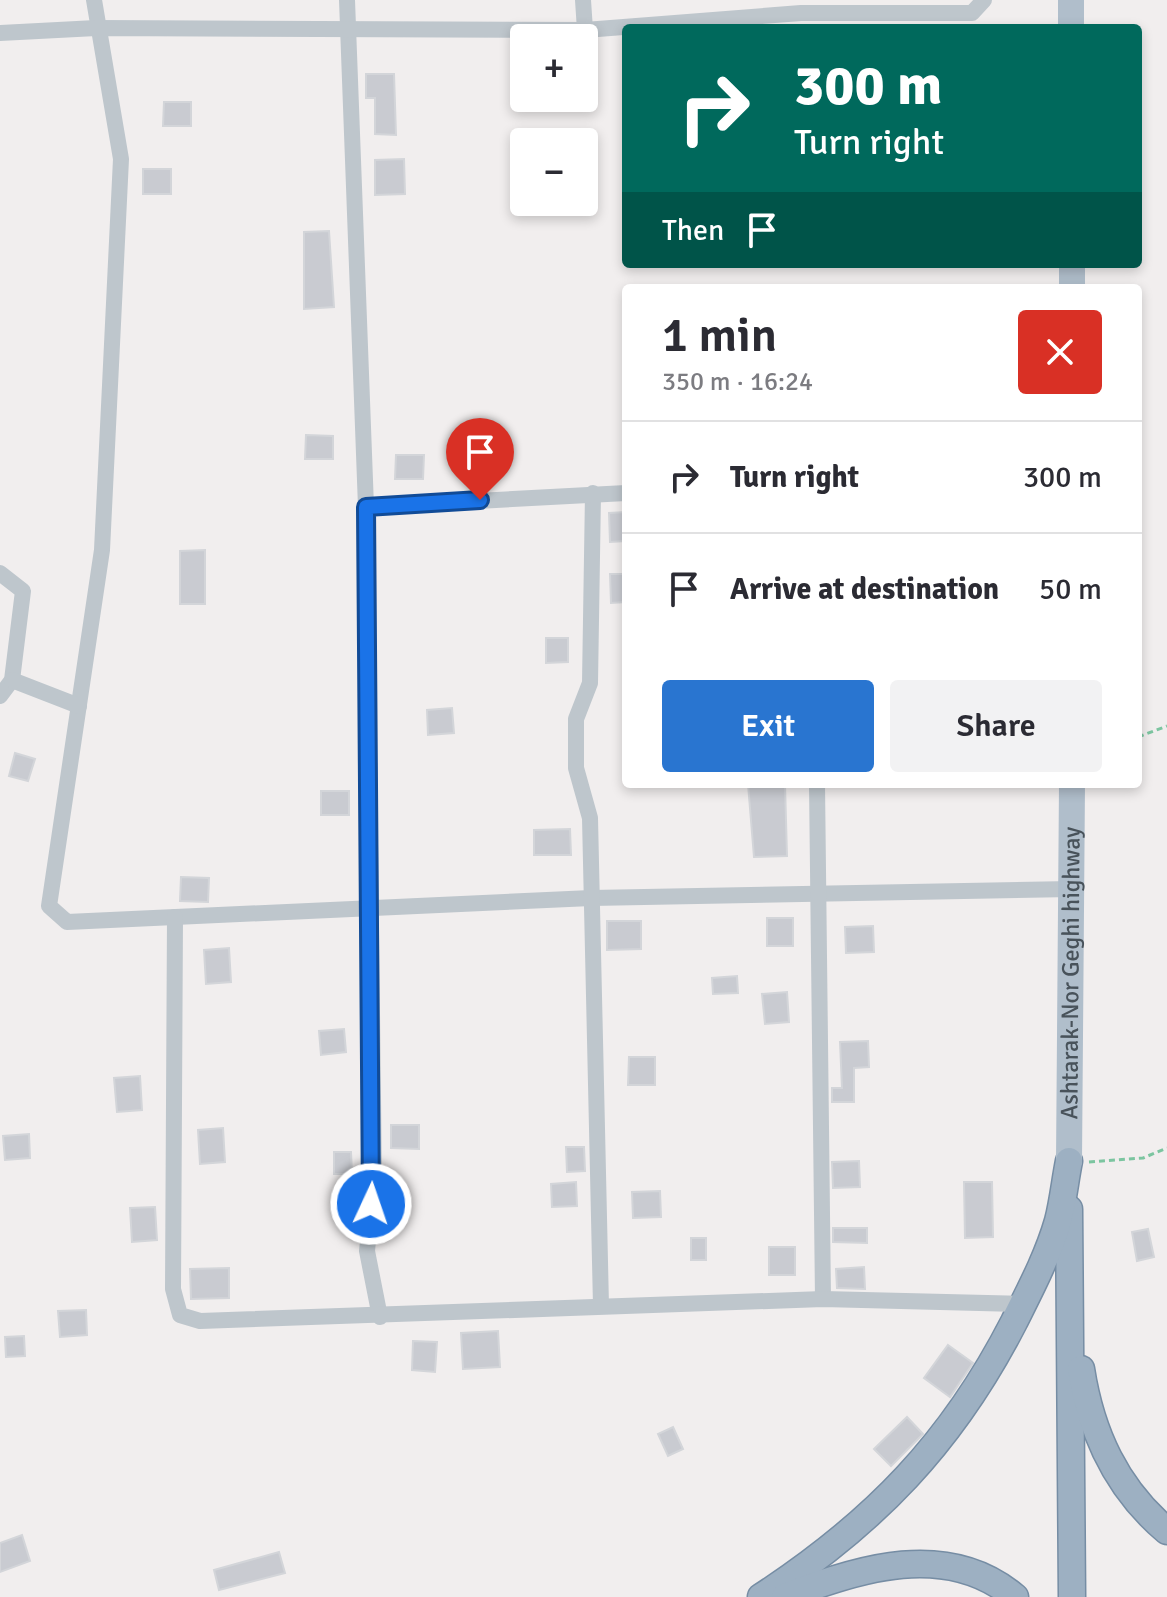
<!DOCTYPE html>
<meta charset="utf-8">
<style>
body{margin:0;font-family:Signika,sans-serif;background:#f2f2f3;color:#2b2b33;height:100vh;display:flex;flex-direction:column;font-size:30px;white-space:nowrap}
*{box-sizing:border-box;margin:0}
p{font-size:26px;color:#7c7c81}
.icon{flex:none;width:44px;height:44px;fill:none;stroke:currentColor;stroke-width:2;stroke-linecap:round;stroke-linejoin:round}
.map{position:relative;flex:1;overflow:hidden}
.sheet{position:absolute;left:622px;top:284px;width:520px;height:504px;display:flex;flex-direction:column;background:#fff;border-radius:8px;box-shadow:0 4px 12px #0003}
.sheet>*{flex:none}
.banner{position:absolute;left:622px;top:24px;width:520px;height:244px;border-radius:8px;box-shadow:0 4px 12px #0003;background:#00695c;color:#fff;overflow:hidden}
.buttons{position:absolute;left:510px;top:24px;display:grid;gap:16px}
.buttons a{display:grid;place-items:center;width:88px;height:88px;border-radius:8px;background:#fff;box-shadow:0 4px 12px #0003;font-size:40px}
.pin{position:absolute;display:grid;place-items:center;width:68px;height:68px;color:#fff;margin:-82px -34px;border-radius:50% 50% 50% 0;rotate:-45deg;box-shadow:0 0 8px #0007}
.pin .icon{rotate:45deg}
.me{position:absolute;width:88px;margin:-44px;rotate:3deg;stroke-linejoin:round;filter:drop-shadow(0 0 6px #0008)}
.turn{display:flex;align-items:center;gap:28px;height:168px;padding:0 40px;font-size:36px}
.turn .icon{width:104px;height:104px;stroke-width:2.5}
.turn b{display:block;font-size:56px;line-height:68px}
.then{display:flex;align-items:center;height:76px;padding:0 40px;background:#0003;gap:16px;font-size:30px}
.round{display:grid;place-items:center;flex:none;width:84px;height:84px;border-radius:8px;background:#f2f2f3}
.summary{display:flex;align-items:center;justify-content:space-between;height:136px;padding:0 40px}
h1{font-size:48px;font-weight:600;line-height:60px}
.cta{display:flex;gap:16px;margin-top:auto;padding:16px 40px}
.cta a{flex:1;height:92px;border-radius:8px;background:#2975d0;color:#fff;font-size:32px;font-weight:600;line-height:92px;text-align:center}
.cta a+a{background:#f2f2f3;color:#2b2b33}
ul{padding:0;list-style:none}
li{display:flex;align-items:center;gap:24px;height:112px;padding:0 40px;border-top:2px solid #e1e1e2}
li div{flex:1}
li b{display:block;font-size:30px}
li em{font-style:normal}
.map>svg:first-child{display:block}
.building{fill:#c9cbd1;stroke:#d3d5d9;stroke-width:2}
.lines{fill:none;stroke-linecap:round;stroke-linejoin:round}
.trunk-casing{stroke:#768da4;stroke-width:29}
.path{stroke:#7cc5a0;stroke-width:3;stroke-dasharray:6 4;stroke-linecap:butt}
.minor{stroke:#bec6cc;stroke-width:16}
.primary{stroke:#b0becb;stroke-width:26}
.trunk{stroke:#9db0c2;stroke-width:26}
.route-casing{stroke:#114b97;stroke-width:20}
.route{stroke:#1a73e8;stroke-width:14}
.labels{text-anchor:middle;stroke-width:8;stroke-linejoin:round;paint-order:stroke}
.street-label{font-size:24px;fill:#48525a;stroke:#fff}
</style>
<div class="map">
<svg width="1167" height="1597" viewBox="0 0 1167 1597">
<rect width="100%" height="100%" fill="#f1eeee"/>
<g class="building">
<polygon points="366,74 394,74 396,135 375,134 375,98 366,98"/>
<polygon points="164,102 191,102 191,126 163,126"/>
<polygon points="404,159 405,194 375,195 375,160"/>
<rect x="143" y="169" width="28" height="25"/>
<polygon points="329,231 334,307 304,309 304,232"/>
<polygon points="306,435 333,436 333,459 305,459"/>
<polygon points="396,455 424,455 423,479 395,479"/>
<polygon points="626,512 626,541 610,542 609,513"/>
<polygon points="205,550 205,604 180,604 180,551"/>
<polygon points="610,574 626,574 626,602 611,603"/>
<polygon points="546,638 568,638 568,662 546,663"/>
<polygon points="452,708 454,733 428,735 427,710"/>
<polygon points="15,753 35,759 28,781 9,776"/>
<polygon points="748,784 785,784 787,856 754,857"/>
<rect x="321" y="791" width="28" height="24"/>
<polygon points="570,829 571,855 534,855 534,830"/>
<polygon points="181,877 209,878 208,902 180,901"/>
<rect x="767" y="918" width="26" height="28"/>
<polygon points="607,921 641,921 641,949 607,950"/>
<polygon points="873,926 874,952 846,953 845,927"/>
<polygon points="229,948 231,982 206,984 204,950"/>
<polygon points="737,976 738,993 713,994 712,978"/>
<polygon points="787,992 789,1022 765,1024 762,994"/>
<polygon points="344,1029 346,1052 321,1055 319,1031"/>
<polygon points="868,1041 869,1067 854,1068 854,1102 832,1102 832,1088 842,1088 840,1042"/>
<polygon points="629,1057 655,1057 655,1085 628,1085"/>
<polygon points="140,1076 142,1110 117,1112 114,1078"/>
<polygon points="391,1125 419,1125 419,1149 391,1148"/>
<polygon points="223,1128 225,1162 200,1164 198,1130"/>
<polygon points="29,1134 30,1158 5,1160 3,1136"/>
<polygon points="566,1147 584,1147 585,1171 567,1172"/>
<polygon points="334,1152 351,1152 352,1174 334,1174"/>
<polygon points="859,1161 860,1187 833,1188 832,1162"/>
<polygon points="576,1182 577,1206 552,1207 551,1184"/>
<polygon points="964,1182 992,1182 993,1237 965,1238"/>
<polygon points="660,1191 661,1217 633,1218 632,1192"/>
<polygon points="155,1207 157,1240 132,1242 130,1208"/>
<polygon points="833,1228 867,1228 867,1243 833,1242"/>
<polygon points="1148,1229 1154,1257 1137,1261 1132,1232"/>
<rect x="691" y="1238" width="15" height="22"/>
<rect x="769" y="1247" width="26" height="28"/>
<polygon points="864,1267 865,1289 837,1288 836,1269"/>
<polygon points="229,1268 229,1298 191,1299 190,1269"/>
<polygon points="86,1310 87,1335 60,1337 58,1311"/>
<polygon points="498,1331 500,1367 463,1369 461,1333"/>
<polygon points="24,1336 25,1356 6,1357 5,1337"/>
<polygon points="413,1341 437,1342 435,1372 412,1370"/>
<polygon points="948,1345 973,1363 950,1397 924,1378"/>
<polygon points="907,1417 923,1434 891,1466 874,1449"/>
<polygon points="673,1427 683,1449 668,1456 658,1434"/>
<polygon points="22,1535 30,1561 0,1572 0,1543"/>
<polygon points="279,1552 285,1573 219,1590 214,1570"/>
</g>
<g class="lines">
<defs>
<g id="trunk">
<polyline points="1069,1209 1072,1597"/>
<path d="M1081 1369C1091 1433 1116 1488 1167 1531"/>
<path d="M761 1597C874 1523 952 1443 1014 1322 1030 1290 1048 1256 1058 1221 1063 1202 1065 1181 1069 1161"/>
<path d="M785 1597C858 1568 948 1540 1015 1597"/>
</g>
</defs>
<use href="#trunk" class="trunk-casing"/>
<g class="path">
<polyline points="1138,737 1167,726"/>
<polyline points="1089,1162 1143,1158 1167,1148"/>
</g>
<g class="minor">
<polyline points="94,0 121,159 102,550 49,906 67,922 591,898 1072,889"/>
<polyline points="347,0 366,507 374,1181 367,1251 380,1317"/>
<polyline points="583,0 585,30"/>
<polyline points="0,33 96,28 585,30 801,13 972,13 984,0"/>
<polyline points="593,493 590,683 576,719 576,768 590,818 601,1306"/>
<polyline points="366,507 626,493"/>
<polyline points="0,573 23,591 12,680 0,696"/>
<polyline points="12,680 79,706"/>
<polyline points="817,784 823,1299"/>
<polyline points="175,917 173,1289 180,1315 200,1321 823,1299 1023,1304"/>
</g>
<g class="primary">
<polyline points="1071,0 1071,28"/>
<polyline points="1072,288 1072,264"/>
<path id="s1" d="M1069 1161 1072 784"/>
</g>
<use href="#trunk" class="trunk"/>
</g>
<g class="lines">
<defs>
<polyline id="route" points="371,1204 366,507 480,500"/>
</defs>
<use href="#route" class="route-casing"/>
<use href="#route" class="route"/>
</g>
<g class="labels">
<g class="street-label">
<text dy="8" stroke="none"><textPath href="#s1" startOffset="188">Ashtarak-Nor Geghi highway</textPath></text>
</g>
</g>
</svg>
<div class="buttons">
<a>+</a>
<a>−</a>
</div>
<div class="pin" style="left:480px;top:500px;background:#d93025"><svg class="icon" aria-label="arrive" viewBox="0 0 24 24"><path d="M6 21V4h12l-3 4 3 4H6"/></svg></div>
<svg class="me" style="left:371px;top:1204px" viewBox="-20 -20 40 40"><circle r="17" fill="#1a73e8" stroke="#fff" stroke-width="3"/><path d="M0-11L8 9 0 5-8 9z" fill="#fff"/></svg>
<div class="banner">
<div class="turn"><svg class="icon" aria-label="right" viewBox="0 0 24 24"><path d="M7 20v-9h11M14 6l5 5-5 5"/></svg><div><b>300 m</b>Turn right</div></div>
<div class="then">Then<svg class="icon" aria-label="arrive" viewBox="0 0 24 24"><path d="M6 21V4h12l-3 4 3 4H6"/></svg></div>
</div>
<section class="sheet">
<div class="summary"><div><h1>1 min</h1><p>350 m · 16:24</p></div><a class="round" style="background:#d93025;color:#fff"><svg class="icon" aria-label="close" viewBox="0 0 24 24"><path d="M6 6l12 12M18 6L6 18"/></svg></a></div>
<ul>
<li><svg class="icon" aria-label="right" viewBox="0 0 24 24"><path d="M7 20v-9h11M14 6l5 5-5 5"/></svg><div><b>Turn right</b></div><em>300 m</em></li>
<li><svg class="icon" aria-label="arrive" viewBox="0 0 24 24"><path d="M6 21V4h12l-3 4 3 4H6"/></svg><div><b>Arrive at destination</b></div><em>50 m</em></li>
</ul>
<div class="cta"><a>Exit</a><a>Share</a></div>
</section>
</div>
